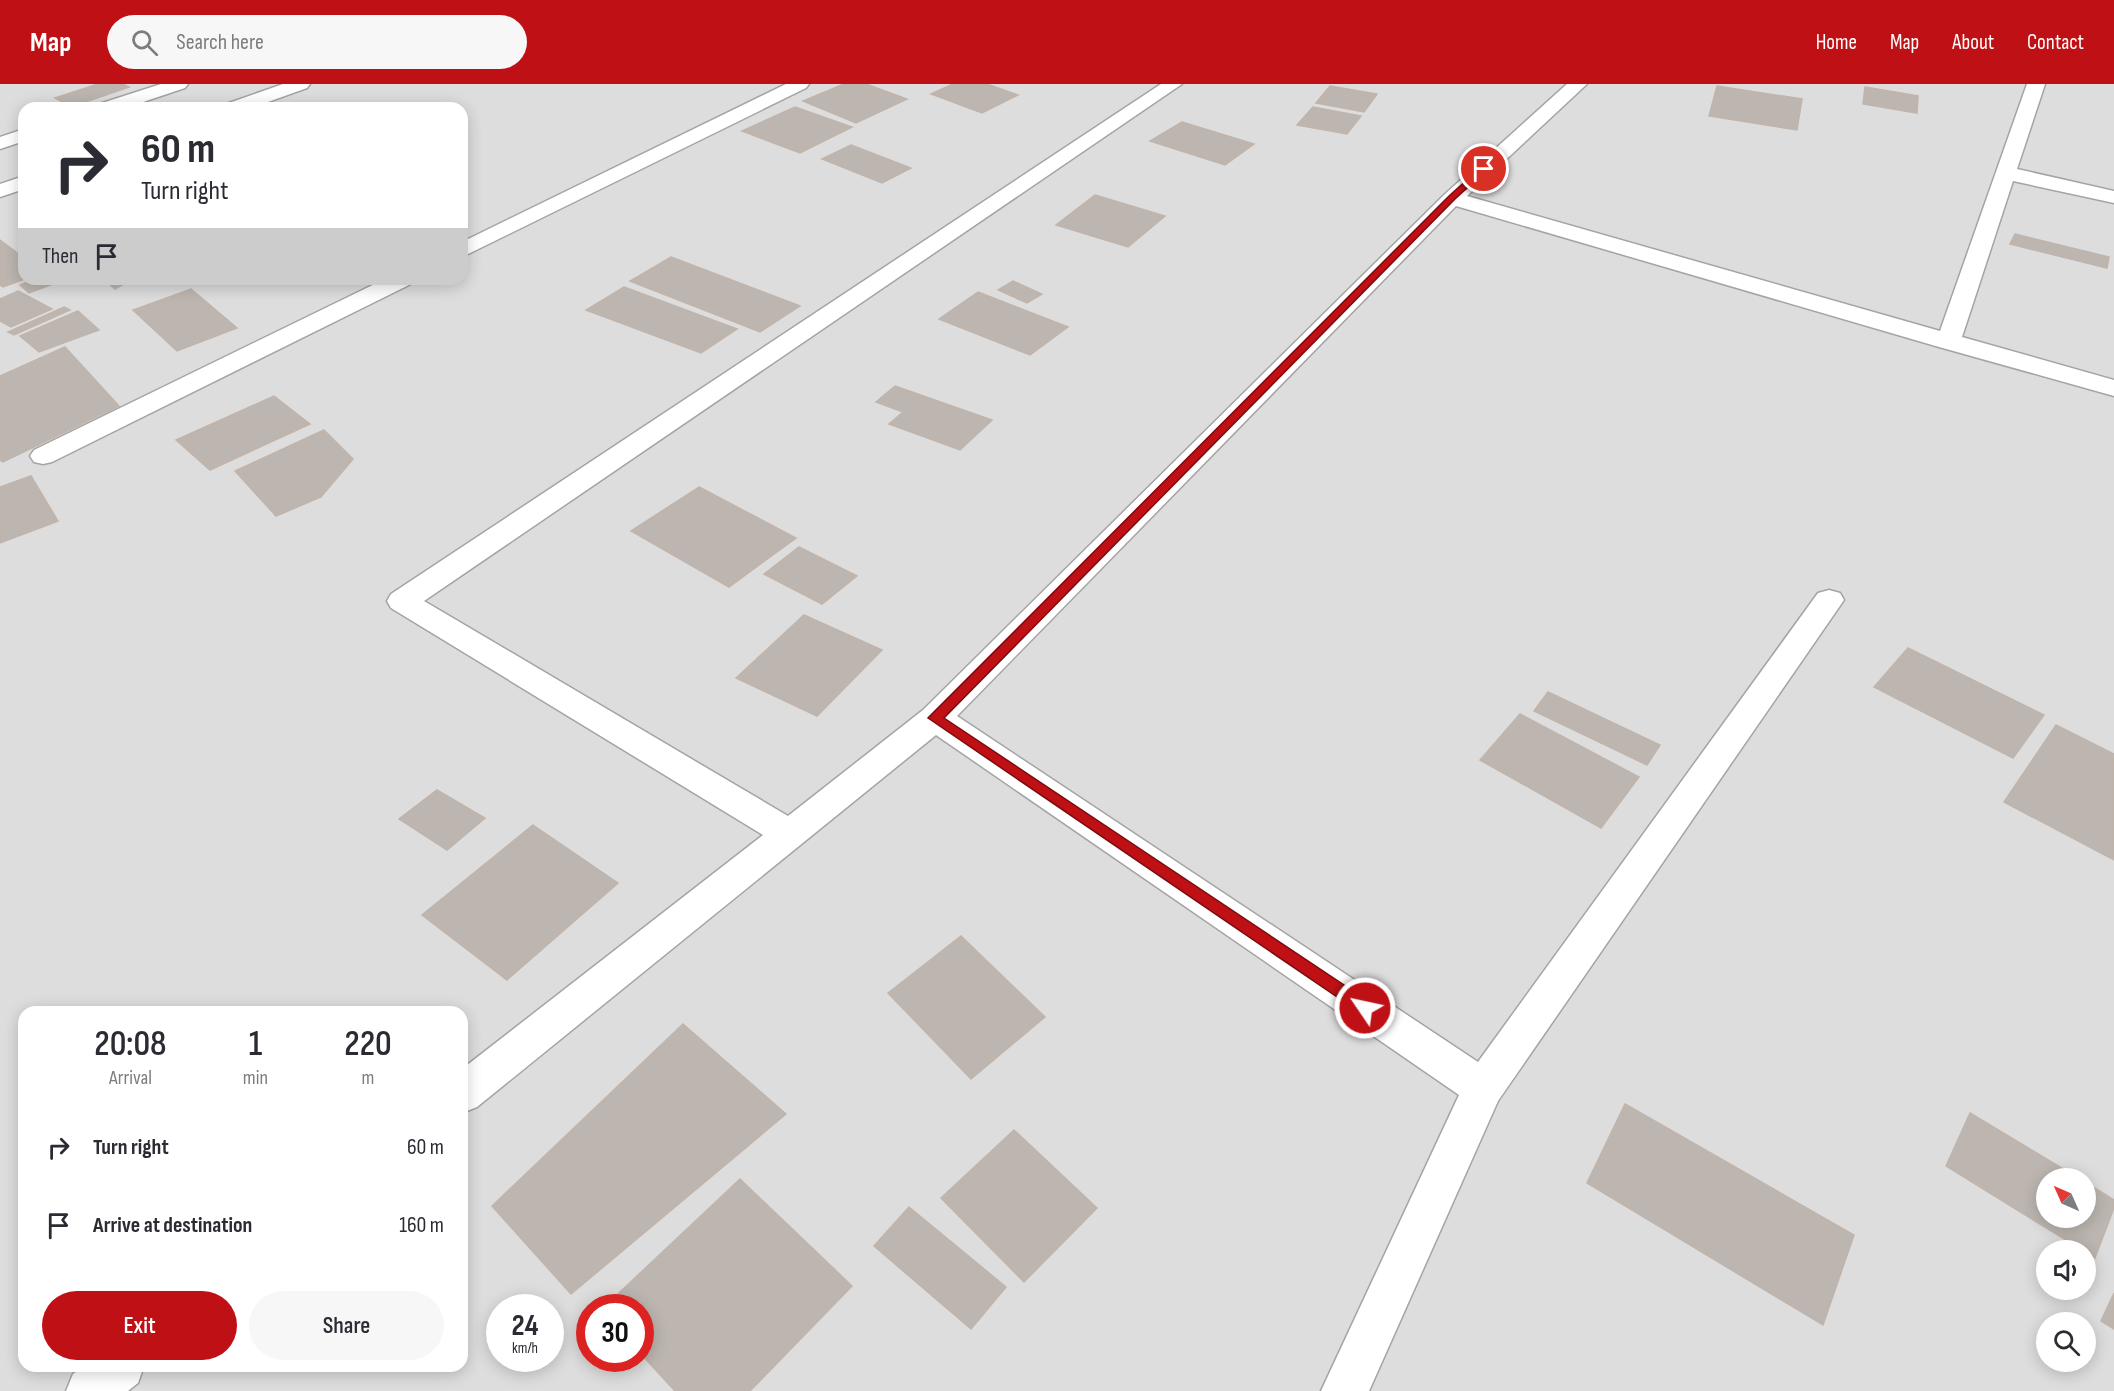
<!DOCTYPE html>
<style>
body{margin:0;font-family:"Sofia Sans Condensed",sans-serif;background:#f7f7f7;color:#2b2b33;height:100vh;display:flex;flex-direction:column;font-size:22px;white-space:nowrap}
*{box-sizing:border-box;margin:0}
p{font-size:20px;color:#7c7c81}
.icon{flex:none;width:33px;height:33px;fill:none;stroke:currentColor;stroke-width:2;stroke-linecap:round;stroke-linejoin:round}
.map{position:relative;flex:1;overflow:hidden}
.drawer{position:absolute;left:18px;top:922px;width:450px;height:366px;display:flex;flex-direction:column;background:#fff;border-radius:18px;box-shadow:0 3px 15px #0003}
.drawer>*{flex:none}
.guide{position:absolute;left:18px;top:18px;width:450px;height:183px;border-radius:18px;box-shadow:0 3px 15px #0003;background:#fff;color:#2b2b33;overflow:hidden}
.needle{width:39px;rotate:315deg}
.buttons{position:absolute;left:2036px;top:1084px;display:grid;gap:12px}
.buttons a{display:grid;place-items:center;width:60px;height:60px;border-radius:50%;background:#fff;box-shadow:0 3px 15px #0003;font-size:30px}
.speed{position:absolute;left:486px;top:1210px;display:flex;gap:12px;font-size:30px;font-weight:700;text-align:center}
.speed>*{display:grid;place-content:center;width:78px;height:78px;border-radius:50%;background:#fff;box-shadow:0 3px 15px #0003;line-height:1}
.speed small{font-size:15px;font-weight:400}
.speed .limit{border:9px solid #d22;background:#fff;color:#111}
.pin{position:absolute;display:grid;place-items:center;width:51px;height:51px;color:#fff;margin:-26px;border:3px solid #fff;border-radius:50%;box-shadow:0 2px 6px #0007}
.me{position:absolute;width:66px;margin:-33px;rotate:304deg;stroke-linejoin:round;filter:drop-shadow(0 0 4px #0008)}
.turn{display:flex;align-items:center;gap:21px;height:126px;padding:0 24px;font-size:27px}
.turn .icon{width:78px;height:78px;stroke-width:2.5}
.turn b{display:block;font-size:42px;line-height:51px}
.then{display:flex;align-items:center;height:57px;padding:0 24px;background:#0003;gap:12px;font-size:22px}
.eta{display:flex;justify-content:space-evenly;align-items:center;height:102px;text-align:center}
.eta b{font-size:36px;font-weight:600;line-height:42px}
.cta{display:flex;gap:12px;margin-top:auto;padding:12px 24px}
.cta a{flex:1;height:69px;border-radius:36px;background:#bf1115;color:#fff;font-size:24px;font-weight:600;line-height:69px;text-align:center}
.cta a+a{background:#f7f7f7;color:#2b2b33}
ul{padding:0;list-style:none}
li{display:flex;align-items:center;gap:18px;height:78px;padding:0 24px}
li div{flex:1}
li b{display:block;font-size:22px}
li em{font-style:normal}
header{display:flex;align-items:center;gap:36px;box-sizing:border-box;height:84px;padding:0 30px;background:#bf1115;color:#fff}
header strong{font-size:28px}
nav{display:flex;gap:33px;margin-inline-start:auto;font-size:21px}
.search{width:420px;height:54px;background:#f7f7f7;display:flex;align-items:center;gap:15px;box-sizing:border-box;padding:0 21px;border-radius:33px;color:#7c7c81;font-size:22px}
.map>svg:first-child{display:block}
.residential{fill:#dedddd;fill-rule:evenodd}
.building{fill:#bdb6b0;stroke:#c0b4ab;stroke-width:1.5}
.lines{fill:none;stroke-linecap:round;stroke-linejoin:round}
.minor-casing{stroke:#a4a4a4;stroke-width:3}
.minor{fill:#fff;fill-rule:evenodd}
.route{fill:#bf1115;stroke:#7c0b0e;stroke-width:1.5}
</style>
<header>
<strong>Map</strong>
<div class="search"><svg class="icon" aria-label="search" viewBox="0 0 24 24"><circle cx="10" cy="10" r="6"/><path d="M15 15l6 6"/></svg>Search here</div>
<nav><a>Home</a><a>Map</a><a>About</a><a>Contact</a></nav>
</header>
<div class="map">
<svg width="2114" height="1307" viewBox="0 0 2114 1307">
<rect width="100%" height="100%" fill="#f0ede7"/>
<path class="residential" d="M0 0H2114V1307H0ZM24 24H462V195H24ZM24 928H462V1282H24ZM2046 1095H2085V1134H2046ZM2046 1167H2085V1206H2046ZM500 1224H550V1275H500ZM590 1224H640V1275H590ZM2046 1239H2085V1278H2046Z"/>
<g class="building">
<polygon points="98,0 123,0 129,3 71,23 55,14"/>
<polygon points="844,0 866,0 907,15 856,39 803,17"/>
<polygon points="953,0 987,0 1018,11 982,29 931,10"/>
<polygon points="1330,2 1377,10 1364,28 1316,19"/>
<polygon points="1717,2 1802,15 1797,46 1709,32"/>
<polygon points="1865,3 1918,12 1917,29 1863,20"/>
<polygon points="795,23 852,43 800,69 742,47"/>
<polygon points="1313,23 1361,32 1347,50 1297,41"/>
<polygon points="1182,38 1254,60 1225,81 1150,57"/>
<polygon points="851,61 911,84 882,99 822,75"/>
<polygon points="1095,111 1165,132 1128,163 1056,141"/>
<polygon points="2015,150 2109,173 2107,184 2010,160"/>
<polygon points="0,156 24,174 25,195 3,203 0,201"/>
<polygon points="671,173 800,222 760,248 630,197"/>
<polygon points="35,195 63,195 64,196 29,209 20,201"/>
<polygon points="104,195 132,195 115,205"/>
<polygon points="1013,197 1042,210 1027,219 998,206"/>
<polygon points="624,203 737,245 701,269 586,226"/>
<polygon points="191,205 237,244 177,267 133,226"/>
<polygon points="18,207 52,225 11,243 0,237 0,215"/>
<polygon points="978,208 1068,243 1030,271 939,235"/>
<polygon points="64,223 70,226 14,251 8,248"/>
<polygon points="78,227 99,246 39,268 20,252"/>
<polygon points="65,263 119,322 3,378 0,376 0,292"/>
<polygon points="895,302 992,336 960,366 889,340 903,328 876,318"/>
<polygon points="274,312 310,340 210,386 176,356"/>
<polygon points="324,346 353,375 321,413 276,432 235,387"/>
<polygon points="31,392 58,437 0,459 0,403"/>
<polygon points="699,403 796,454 729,503 631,447"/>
<polygon points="799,463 857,492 822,520 764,490"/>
<polygon points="804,531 882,566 817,632 736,594"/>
<polygon points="1908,564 2044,631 2013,674 1874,603"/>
<polygon points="1548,608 1660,661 1647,681 1534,627"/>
<polygon points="1520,630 1639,693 1601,744 1480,676"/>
<polygon points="2056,641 2114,670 2114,776 2004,718"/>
<polygon points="437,706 485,734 447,766 399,735"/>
<polygon points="533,741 618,799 507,896 422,831"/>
<polygon points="961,852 1045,933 971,995 888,909"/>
<polygon points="683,940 786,1030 571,1210 492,1122"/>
<polygon points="1625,1020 1854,1151 1823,1241 1587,1099"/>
<polygon points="1970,1029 2080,1095 2046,1095 2046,1134 2085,1134 2085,1098 2114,1116 2114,1124 2095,1174 1946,1082"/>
<polygon points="1014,1046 1097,1124 1024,1198 941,1114"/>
<polygon points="740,1095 852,1202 750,1307 675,1307 640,1269 640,1224 603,1224"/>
<polygon points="909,1123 1006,1203 971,1245 874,1162"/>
<polygon points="2114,1209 2114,1245 2101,1237"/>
</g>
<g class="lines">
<defs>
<g id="minor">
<polygon points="161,0 188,0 185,4 125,24 97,24 99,20"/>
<polygon points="283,0 310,0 307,4 251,24 224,24 226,20"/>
<polygon points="786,0 809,0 806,4 462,173 462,158"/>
<polygon points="1161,0 1182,0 424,517 788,732 923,626 1445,110 1567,0 1587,0 1467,112 1940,247 2027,0 2045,0 2017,85 2114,107 2114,119 2013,97 1962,253 2114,296 2114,312 1939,263 1456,122 957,632 1478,978 1818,509 1829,506 1840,509 1844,516 1498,1017 1369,1307 1321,1307 1459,1011 936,651 477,1023 462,1029 462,985 763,751 391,524 387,517 391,510"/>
<polygon points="24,45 24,57 0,65 0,53"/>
<polygon points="24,92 24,105 0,113 0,100"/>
<polygon points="385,195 414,195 411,200 52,378 43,380 34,378 30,372 34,366"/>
<polygon points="83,1282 144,1282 138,1299 128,1307 66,1307 73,1290"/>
</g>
</defs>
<use href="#minor" class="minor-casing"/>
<use href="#minor" class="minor"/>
</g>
<polygon class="route" points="1481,83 1488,85 1455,115 944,634 1371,919 1374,924 1371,929 1365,932 928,634 1449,112"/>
</svg>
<div class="buttons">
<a><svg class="needle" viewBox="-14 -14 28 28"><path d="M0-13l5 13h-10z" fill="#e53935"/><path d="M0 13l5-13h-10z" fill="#7c7c81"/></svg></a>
<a><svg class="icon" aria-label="sound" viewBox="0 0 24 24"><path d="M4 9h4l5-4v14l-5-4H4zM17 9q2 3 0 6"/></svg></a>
<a><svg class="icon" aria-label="search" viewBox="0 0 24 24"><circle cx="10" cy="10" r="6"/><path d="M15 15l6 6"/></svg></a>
</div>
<div class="speed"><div>24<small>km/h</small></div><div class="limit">30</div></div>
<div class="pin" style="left:1484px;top:85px;background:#d93025"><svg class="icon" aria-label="arrive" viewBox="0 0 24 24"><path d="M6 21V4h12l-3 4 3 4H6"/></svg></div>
<svg class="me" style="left:1365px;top:924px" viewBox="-20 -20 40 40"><circle r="17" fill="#bf1115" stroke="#fff" stroke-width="3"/><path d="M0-11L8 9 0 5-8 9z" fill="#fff"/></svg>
<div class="guide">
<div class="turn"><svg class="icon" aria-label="right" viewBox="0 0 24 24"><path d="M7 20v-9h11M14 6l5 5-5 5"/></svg><div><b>60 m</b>Turn right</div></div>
<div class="then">Then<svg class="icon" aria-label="arrive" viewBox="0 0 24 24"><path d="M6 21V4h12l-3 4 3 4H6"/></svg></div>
</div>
<section class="drawer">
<div class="eta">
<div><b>20:08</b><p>Arrival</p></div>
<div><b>1</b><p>min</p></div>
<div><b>220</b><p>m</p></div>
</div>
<ul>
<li><svg class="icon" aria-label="right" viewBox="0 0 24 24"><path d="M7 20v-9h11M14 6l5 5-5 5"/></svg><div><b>Turn right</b></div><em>60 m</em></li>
<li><svg class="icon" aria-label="arrive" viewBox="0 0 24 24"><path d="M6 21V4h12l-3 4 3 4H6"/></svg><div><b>Arrive at destination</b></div><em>160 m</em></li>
</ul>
<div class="cta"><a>Exit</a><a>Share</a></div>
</section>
</div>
